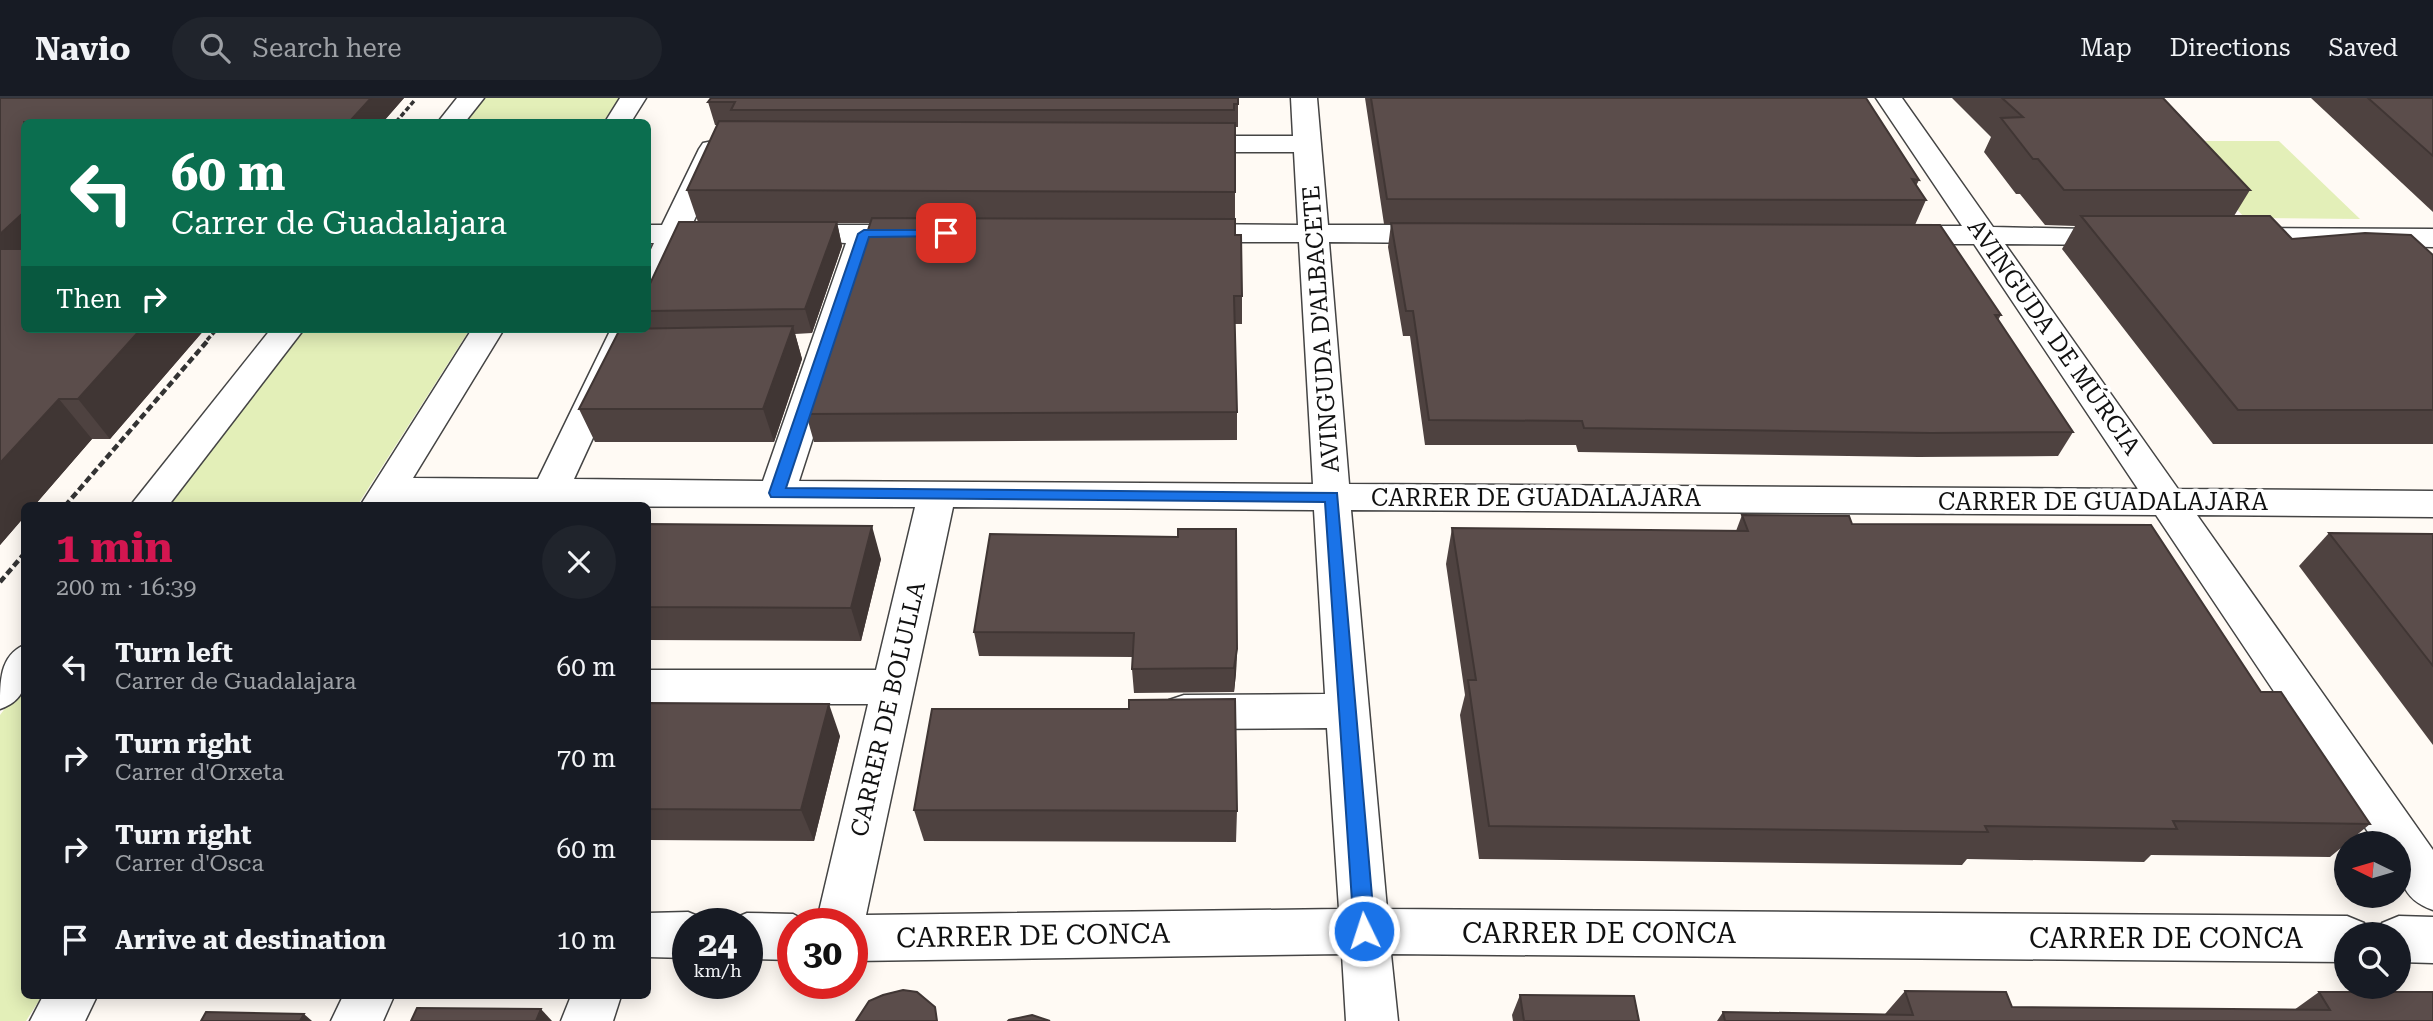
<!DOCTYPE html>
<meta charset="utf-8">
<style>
body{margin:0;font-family:"Roboto Serif",serif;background:#20242c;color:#f1f3f6;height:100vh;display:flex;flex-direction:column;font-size:26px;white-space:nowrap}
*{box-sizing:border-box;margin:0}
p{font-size:23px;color:#9ea1a6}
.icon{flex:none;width:38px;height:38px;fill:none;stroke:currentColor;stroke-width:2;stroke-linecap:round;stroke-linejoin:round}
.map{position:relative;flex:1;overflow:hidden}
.details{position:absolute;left:21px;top:404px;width:630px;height:497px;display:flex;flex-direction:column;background:#171b24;border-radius:10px;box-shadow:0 4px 18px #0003}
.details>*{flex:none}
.top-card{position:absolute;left:21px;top:21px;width:630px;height:214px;border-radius:10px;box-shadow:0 4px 18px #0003;background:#0b6e4f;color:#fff;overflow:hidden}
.needle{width:46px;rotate:275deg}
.buttons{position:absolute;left:2334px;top:733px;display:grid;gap:14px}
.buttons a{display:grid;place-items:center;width:77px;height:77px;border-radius:50%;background:#171b24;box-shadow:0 4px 18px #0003;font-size:35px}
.speed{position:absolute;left:672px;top:810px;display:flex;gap:14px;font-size:35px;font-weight:700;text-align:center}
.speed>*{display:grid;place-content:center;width:91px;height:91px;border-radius:50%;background:#171b24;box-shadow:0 4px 18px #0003;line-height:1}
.speed small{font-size:18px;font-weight:400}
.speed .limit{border:10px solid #d22;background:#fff;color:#111}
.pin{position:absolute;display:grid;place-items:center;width:60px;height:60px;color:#fff;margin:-30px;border-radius:14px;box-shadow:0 4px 10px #0006}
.me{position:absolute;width:77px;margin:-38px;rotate:356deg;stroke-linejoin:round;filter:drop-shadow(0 0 5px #0008)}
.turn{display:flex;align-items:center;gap:24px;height:147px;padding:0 35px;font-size:32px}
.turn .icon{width:91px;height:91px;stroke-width:2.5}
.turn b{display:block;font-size:49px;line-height:60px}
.then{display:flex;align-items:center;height:66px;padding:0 35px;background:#0003;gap:14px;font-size:26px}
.round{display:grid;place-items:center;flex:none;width:74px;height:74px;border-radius:37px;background:#20242c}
.headline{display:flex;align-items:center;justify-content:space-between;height:119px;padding:0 35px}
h1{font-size:42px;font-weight:700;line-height:52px;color:#d31650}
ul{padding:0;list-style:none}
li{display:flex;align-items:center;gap:21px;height:91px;padding:0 35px}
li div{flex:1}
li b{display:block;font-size:26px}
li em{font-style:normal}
header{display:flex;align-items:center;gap:42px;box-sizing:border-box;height:98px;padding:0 35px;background:#171b24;border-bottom:2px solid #363941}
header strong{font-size:33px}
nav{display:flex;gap:38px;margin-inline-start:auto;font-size:24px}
.search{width:490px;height:63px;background:#20242c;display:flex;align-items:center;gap:18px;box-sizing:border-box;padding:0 24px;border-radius:38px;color:#9ea1a6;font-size:26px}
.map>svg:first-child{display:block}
.green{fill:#e3efb8}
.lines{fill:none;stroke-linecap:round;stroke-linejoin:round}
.minor-casing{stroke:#444;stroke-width:3}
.path-far1{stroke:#333;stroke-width:3.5;stroke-dasharray:5 2.5;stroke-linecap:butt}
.path{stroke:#333;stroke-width:4.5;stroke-dasharray:7 3.5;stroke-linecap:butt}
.minor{fill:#fff;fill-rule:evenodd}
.wall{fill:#4e4240}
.shaded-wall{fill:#403634}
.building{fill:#5b4d4b;stroke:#403634;stroke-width:2}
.route{fill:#1a73e8;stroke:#114b97;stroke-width:2}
.labels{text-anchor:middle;stroke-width:7;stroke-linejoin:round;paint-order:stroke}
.street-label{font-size:24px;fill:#111;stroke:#fff}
.near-street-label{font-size:28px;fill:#111;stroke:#fff}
</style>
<header>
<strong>Navio</strong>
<div class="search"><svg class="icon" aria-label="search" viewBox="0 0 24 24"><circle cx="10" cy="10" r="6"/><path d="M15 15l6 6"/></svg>Search here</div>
<nav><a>Map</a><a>Directions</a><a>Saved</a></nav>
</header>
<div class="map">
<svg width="2433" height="923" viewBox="0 0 2433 923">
<rect width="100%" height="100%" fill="#fffaf4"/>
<g class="green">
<polygon points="482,0 619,0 603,24 463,24"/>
<polygon points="2173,43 2279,43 2360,121 2245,120"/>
<polygon points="301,231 470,231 357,408 163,408"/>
<polygon points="24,585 24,898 42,898 26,923 0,923 0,617"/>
</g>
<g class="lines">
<defs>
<g id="minor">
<polygon points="457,0 484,0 465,24 438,24"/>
<polygon points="620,0 646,0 631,24 605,24"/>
<path d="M1291 0H1317L1328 127H1443L1453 130 1458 136 1453 142 1443 145 1329 144 1349 386 2138 391 1974 146H1896L1885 143 1881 137 1885 131 1896 128H1962L1876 0H1902L1993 129 2133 132 2137 138 2133 144 2122 147 2005 146 2178 391 2433 393V419L2197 417 2433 752V812C2399 800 2399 778 2399 746H2376L2156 417 1351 412 1387 811 2347 818 2364 825 2369 836H2347V864L1391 856 1398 923H1346L1342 856 852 863V826H816L868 606H648V572H876L915 409 360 408 472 231H504L413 380 538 381 611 231H643L574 381 763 383 846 145 776 142 771 136 776 130 786 127H918L928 130 933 136 928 142 876 145 799 383 1313 386 1299 144H1182L1172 141 1167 135 1172 129 1182 126 1298 127 1294 54H1181L1171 52 1167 46 1171 40 1181 38H1293ZM953 409 1314 412 1325 596 1184 597 1169 602 1163 614 1169 626 1184 631 1327 630 1339 811 866 817Z"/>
<polygon points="713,43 723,45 727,51 692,127 736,130 741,136 736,142 684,145 664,189 659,196 648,198 648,158 654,145 648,145 648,127 662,127 699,51 703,45"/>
<polygon points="2239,130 2433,131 2433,149 2228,145 2224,139 2228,133"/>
<polygon points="271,231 304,231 168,408 130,408"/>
<path d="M24 547C26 575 32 600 0 611 0 582 0 558 24 547Z"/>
<polygon points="688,814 705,821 707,826 688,826 688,860 648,859 648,815"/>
<polygon points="747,815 793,816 812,826 793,826 793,862 747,861 747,826 728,826 730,822"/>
<polygon points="2399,818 2433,819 2433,865 2399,864 2399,836 2377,836 2382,825"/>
<polygon points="43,898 97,898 85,923 30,923"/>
<polygon points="343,898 394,898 383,923 331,923"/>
<polygon points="571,898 621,898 613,923 561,923"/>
</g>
</defs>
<use href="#minor" class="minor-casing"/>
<g class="path-far1">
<polyline points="396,24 414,3"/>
<polyline points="207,242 217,231"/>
</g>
<g class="path">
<polyline points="65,408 209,241"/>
<polyline points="0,484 24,456"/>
</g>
<use href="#minor" class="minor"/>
</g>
<g class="wall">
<polygon points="0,0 404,0 383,24 24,24 24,231 205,231 110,341 92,341 0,447"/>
<polygon points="1238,0 1238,29 1235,29 1235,137 1242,198 1242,226 1235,226 1237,314 1237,342 814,344 806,316 870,125 837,125 842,148 812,235 795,236 802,261 774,344 595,344 579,311 648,231 648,190 698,124 687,92 717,27 715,27 708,4"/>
<polygon points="1365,0 1866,0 1919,82 1916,88 1926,102 1915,127 2001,217 1998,222 2073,334 2058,358 1918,359 1578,354 1576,347 1425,347 1410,238 1403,238 1388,149 1391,126 1384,126"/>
<polygon points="1952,0 2163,0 2250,92 2234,118 2292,141 2433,157 2433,346 2213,346 2062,151 2075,128 2045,127 2020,96 2016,96 1984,54 1991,39"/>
<polygon points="2311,0 2433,0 2433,114"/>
<polygon points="1742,417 1852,426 2261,594 2370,726 2330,759 2151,757 2144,764 1967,761 1962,767 1479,761 1460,617 1465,597 1446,466 1452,430 1736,433"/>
<polygon points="648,426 881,461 861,543 648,542"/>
<polygon points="2329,435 2433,436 2433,647 2299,468"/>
<polygon points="990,436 1237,551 1236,575 1234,594 1134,595 1132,571 1133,559 979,558 974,534"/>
<polygon points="648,605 840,638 814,743 648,742"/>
<polygon points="914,712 1237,713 1236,744 924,743"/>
<polygon points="1905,893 2012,909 2294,912 2319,894 2433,923 1717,923 1723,914 1885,916"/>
<polygon points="1520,897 1639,923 1513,923 1512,917"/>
</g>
<g class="shaded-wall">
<polygon points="371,0 404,0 383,24 352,24 351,22"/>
<polygon points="24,114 24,158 0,180 0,136"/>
<polygon points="837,124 842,148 812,235 805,211"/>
<polygon points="793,228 802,261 774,344 763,311"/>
<polygon points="141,231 205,231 110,341 78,301"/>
<polygon points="59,301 92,341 34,408 24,408 24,419 0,447 0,365"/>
<polygon points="872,428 881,461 861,543 851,510"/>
<polygon points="1237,551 1236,575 1234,594 1234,570"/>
<polygon points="829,606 840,638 814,743 801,712"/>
<polygon points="541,911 552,923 536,923"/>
<polygon points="304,916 312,923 300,923"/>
</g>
<g class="building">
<polygon points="0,0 371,0 351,22 129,22 125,24 24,24 24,114 0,136"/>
<polygon points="711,0 1238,0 1238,6 1234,6 1234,12 731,12 735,4 708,4"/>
<polygon points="1371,0 1866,0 1919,82 1912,81 1926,102 1387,101"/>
<polygon points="2002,0 2163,0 2250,92 2064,92 2038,61 2033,61 2001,20 2023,19"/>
<polygon points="2368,0 2433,0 2433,58"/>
<polygon points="719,23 1235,25 1235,94 687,92"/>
<polygon points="2081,118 2270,118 2292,141 2365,135 2411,137 2433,157 2433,312 2238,312"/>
<polygon points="872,120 1235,121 1235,137 1241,137 1242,198 1234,198 1237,314 806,316"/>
<polygon points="679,124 837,124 805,211 648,213 648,190"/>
<polygon points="1391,125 1940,127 2001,217 1995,217 2073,334 1931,335 1584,330 1582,323 1429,322 1413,213 1406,213"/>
<polygon points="0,151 24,151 24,231 141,231 78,301 59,301 0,365"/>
<polygon points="793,228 763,311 579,311 620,231"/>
<polygon points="1742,417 1849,418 1852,426 2151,427 2261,594 2281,594 2370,726 2173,723 2177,731 1985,728 1988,734 1489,728 1468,582 1476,582 1452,430 1748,433"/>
<polygon points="648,426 872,428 851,510 648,509"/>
<polygon points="1178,431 1236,431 1237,551 1234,570 1132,571 1134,535 974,534 990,436 1178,439"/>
<polygon points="2329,435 2433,436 2433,568"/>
<polygon points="1235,601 1237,713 914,712 932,611 1129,611 1129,602"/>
<polygon points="648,605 829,606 801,712 648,711"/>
<polygon points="903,892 917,894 935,909 937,923 856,923 869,903 883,897"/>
<polygon points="1905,893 2006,894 2012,909 2330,912 2319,894 2433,894 2433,923 1725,923 1723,914 1913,917"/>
<polygon points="1520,897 1634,898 1639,923 1524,923"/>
<polygon points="417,910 541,911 536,923 411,923"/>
<polygon points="206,914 304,916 300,923 201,923"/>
<polygon points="1032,917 1050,923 1008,923 1009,922"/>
</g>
<polygon class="route" points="946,132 953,135 951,138 869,139 786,390 1337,395 1375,833 1372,840 1364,842 1357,840 1354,833 1325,404 771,399 769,395 858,136 864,132"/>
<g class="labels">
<g class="street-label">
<text transform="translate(1321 231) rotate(-94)" y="8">AVINGUDA D'ALBACETE</text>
<text transform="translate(2054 239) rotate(55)" y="8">AVINGUDA DE MÚRCIA</text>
<text x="1536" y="408">CARRER DE GUADALAJARA</text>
<text x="2103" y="412">CARRER DE GUADALAJARA</text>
<text transform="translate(888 611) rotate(-77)" y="8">CARRER DE BOLULLA</text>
</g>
<g class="near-street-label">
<text x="1599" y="845">CARRER DE CONCA</text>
<text transform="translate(1033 837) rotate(-1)" y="10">CARRER DE CONCA</text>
<text x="2166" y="850">CARRER DE CONCA</text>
</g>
</g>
</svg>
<div class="buttons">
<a><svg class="needle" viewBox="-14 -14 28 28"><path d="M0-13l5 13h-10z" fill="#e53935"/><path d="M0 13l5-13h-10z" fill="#9ea1a6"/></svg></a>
<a><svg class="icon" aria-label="search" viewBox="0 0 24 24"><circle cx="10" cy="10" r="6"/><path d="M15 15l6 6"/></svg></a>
</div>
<div class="speed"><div>24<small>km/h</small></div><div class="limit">30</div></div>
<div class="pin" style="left:946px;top:135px;background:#d93025"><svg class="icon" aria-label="arrive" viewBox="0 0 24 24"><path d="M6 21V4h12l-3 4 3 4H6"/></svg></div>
<svg class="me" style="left:1364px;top:833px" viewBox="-20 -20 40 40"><circle r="17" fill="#1a73e8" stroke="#fff" stroke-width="3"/><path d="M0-11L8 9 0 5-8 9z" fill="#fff"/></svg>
<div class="top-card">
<div class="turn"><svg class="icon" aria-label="left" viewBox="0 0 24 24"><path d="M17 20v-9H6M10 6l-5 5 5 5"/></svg><div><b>60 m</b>Carrer de Guadalajara</div></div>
<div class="then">Then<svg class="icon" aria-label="right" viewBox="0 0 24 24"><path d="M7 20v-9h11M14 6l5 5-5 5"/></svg></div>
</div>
<section class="details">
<div class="headline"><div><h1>1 min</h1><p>200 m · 16:39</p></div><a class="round"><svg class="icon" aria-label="close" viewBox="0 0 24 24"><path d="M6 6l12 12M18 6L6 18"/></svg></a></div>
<ul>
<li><svg class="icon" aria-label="left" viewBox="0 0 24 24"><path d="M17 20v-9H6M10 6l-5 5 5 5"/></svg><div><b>Turn left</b><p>Carrer de Guadalajara</p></div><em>60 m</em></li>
<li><svg class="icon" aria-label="right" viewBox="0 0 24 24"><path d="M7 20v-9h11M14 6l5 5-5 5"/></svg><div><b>Turn right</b><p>Carrer d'Orxeta</p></div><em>70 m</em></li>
<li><svg class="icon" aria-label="right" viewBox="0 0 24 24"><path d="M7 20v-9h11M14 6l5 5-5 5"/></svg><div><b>Turn right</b><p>Carrer d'Osca</p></div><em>60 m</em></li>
<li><svg class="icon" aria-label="arrive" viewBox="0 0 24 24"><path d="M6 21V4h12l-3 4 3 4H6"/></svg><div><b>Arrive at destination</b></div><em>10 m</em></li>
</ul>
</section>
</div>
